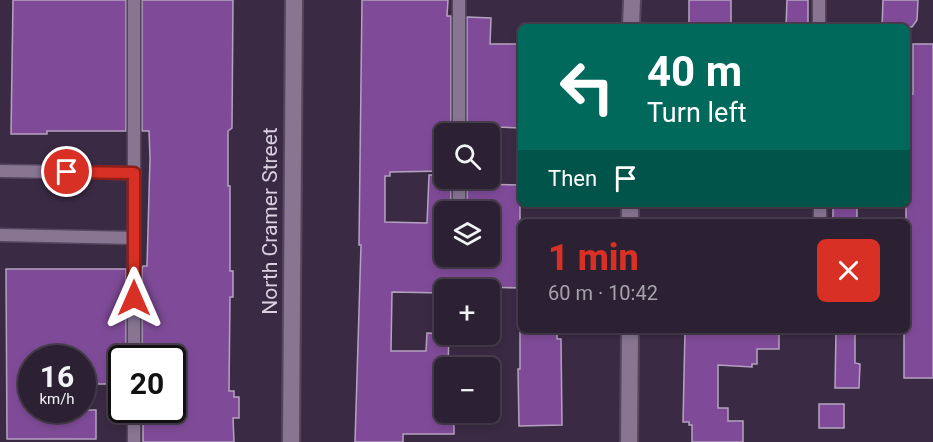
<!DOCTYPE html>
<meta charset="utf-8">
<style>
body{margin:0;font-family:Roboto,sans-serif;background:#34283b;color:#f1f3f6;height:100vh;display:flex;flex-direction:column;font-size:22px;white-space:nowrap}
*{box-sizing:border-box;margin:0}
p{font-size:20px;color:#a6a3ac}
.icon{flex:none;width:33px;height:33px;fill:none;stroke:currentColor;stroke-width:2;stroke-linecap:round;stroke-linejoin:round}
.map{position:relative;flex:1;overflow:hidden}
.panel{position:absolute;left:518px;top:219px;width:392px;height:114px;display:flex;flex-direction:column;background:#2c2033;border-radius:9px;box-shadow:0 3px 9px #0003,0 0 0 2px #483e4e}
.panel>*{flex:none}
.top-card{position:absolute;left:518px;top:24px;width:392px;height:183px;border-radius:9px;box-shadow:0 3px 9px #0003,0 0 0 2px #483e4e;background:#00695c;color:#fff;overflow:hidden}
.buttons{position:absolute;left:434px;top:123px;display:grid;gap:12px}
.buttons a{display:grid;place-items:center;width:66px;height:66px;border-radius:9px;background:#2c2033;box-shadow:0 3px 9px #0003,0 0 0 2px #483e4e;font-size:30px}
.speed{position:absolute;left:18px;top:345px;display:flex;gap:12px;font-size:30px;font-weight:700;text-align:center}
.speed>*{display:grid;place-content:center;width:78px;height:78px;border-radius:50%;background:#2c2033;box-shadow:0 3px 9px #0003,0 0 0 2px #483e4e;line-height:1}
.speed small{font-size:15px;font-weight:400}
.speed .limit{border:3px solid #111;border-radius:9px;background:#fff;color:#111}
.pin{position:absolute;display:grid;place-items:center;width:51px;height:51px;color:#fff;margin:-26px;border:3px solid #fff;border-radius:50%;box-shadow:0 2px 6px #0007}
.me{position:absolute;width:66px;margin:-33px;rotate:0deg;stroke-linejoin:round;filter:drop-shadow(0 0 4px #0008)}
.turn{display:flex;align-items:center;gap:21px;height:126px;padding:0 30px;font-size:27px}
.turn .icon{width:78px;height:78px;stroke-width:2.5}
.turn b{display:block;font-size:42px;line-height:51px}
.then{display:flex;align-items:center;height:57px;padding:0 30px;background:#0003;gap:12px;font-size:22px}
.round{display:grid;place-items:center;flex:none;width:63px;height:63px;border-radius:9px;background:#34283b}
.headline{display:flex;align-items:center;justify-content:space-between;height:102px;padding:0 30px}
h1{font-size:36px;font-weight:800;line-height:45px;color:#d93025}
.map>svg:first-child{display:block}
.building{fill:#7f4b98;stroke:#b5a2c0;stroke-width:1.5}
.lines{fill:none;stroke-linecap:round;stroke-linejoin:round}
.service-casing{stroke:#56475d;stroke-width:15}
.minor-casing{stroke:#56475d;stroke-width:20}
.service{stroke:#877592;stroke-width:12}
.minor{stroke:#877592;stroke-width:16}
.route-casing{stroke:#8d1f18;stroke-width:15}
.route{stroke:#d93025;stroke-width:10}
.labels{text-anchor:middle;stroke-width:6;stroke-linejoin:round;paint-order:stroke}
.street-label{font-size:21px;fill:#dad0e0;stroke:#3b2a44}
</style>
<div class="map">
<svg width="933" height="442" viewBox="0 0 933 442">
<rect width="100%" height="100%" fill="#3b2a44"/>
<g class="building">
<polygon points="13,0 126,0 126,131 47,131 47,134 11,134"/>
<polygon points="142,0 233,0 232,128 228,131 228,186 230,186 230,271 233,271 233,297 230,297 229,391 234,391 234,397 239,397 239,418 233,418 234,442 143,442 143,410 172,410 172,358 142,358 142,269 143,266 147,266 150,158 149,131 142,131"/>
<polygon points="362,0 448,0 447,16 451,16 451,134 444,134 444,171 390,172 390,176 385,176 385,222 427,223 429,175 444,175 444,183 451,183 451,203 444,203 444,264 489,266 489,204 467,204 467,184 520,185 520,288 456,286 456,290 444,290 444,293 392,292 391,351 426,351 427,333 449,334 448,368 444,368 444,412 454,412 454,434 403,434 403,442 355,442 361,245 359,245"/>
<rect x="689" y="0" width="42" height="27"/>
<polygon points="787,0 808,0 808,27 786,27"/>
<polygon points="883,0 918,0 917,20 912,27 882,27"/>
<polygon points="467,17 491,18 490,44 520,44 520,128 496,127 496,134 467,134"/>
<polygon points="913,44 933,44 933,378 904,378 904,330 906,330 906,94 913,94"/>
<rect x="833" y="204" width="24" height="18"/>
<polygon points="6,269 126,269 126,358 122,358 122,384 82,384 82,358 32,358 32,410 96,410 96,439 7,439"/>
<polygon points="520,330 557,330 557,339 561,339 562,425 519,426 518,369 520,369"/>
<polygon points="685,330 779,330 779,349 757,349 757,364 752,364 752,367 718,365 718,408 728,408 728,421 743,421 743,442 692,442 692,425 689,425 689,422 683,422"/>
<polygon points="836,330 855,330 855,363 860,364 859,388 835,388"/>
<rect x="819" y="404" width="25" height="24"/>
</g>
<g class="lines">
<defs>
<g id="service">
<polyline points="134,0 134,358"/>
<polyline points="819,0 819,27"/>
<polyline points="459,134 459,0"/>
<polyline points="0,171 134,173"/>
<polyline points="820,204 820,222"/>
<polyline points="459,212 459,178"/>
<polyline points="0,235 134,238"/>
<polyline points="134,410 134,442"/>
</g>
<g id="minor">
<polyline points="631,27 632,0"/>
<polyline points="630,222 630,204"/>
<polyline points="291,442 294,0"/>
<polyline points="629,442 630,330"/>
</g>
</defs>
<use href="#service" class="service-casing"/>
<use href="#minor" class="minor-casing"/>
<use href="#service" class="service"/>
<use href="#minor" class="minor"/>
</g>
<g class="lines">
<defs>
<polyline id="route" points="67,172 134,173 134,298"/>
</defs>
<use href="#route" class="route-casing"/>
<use href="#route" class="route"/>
</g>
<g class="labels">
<g class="street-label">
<text transform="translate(270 221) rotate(-90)" y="7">North Cramer Street</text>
</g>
</g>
</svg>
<div class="buttons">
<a><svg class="icon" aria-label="search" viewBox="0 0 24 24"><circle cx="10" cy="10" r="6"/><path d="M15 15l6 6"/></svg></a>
<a><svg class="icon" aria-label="layers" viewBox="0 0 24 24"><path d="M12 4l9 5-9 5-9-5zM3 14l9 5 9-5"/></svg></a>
<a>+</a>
<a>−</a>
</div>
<div class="speed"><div>16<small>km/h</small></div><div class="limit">20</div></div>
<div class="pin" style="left:67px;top:172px;background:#d93025"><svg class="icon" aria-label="arrive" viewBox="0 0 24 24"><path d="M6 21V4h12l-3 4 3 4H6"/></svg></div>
<svg class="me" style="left:134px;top:298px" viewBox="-20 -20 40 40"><path d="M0-17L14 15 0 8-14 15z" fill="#d93025" stroke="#fff" stroke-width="4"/></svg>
<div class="top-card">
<div class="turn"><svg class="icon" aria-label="left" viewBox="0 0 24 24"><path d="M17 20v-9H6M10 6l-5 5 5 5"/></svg><div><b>40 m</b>Turn left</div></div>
<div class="then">Then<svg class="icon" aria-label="arrive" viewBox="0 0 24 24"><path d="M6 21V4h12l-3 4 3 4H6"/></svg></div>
</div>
<section class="panel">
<div class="headline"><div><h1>1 min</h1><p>60 m · 10:42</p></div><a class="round" style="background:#d93025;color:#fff"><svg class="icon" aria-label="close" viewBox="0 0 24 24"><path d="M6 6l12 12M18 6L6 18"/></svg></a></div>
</section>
</div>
